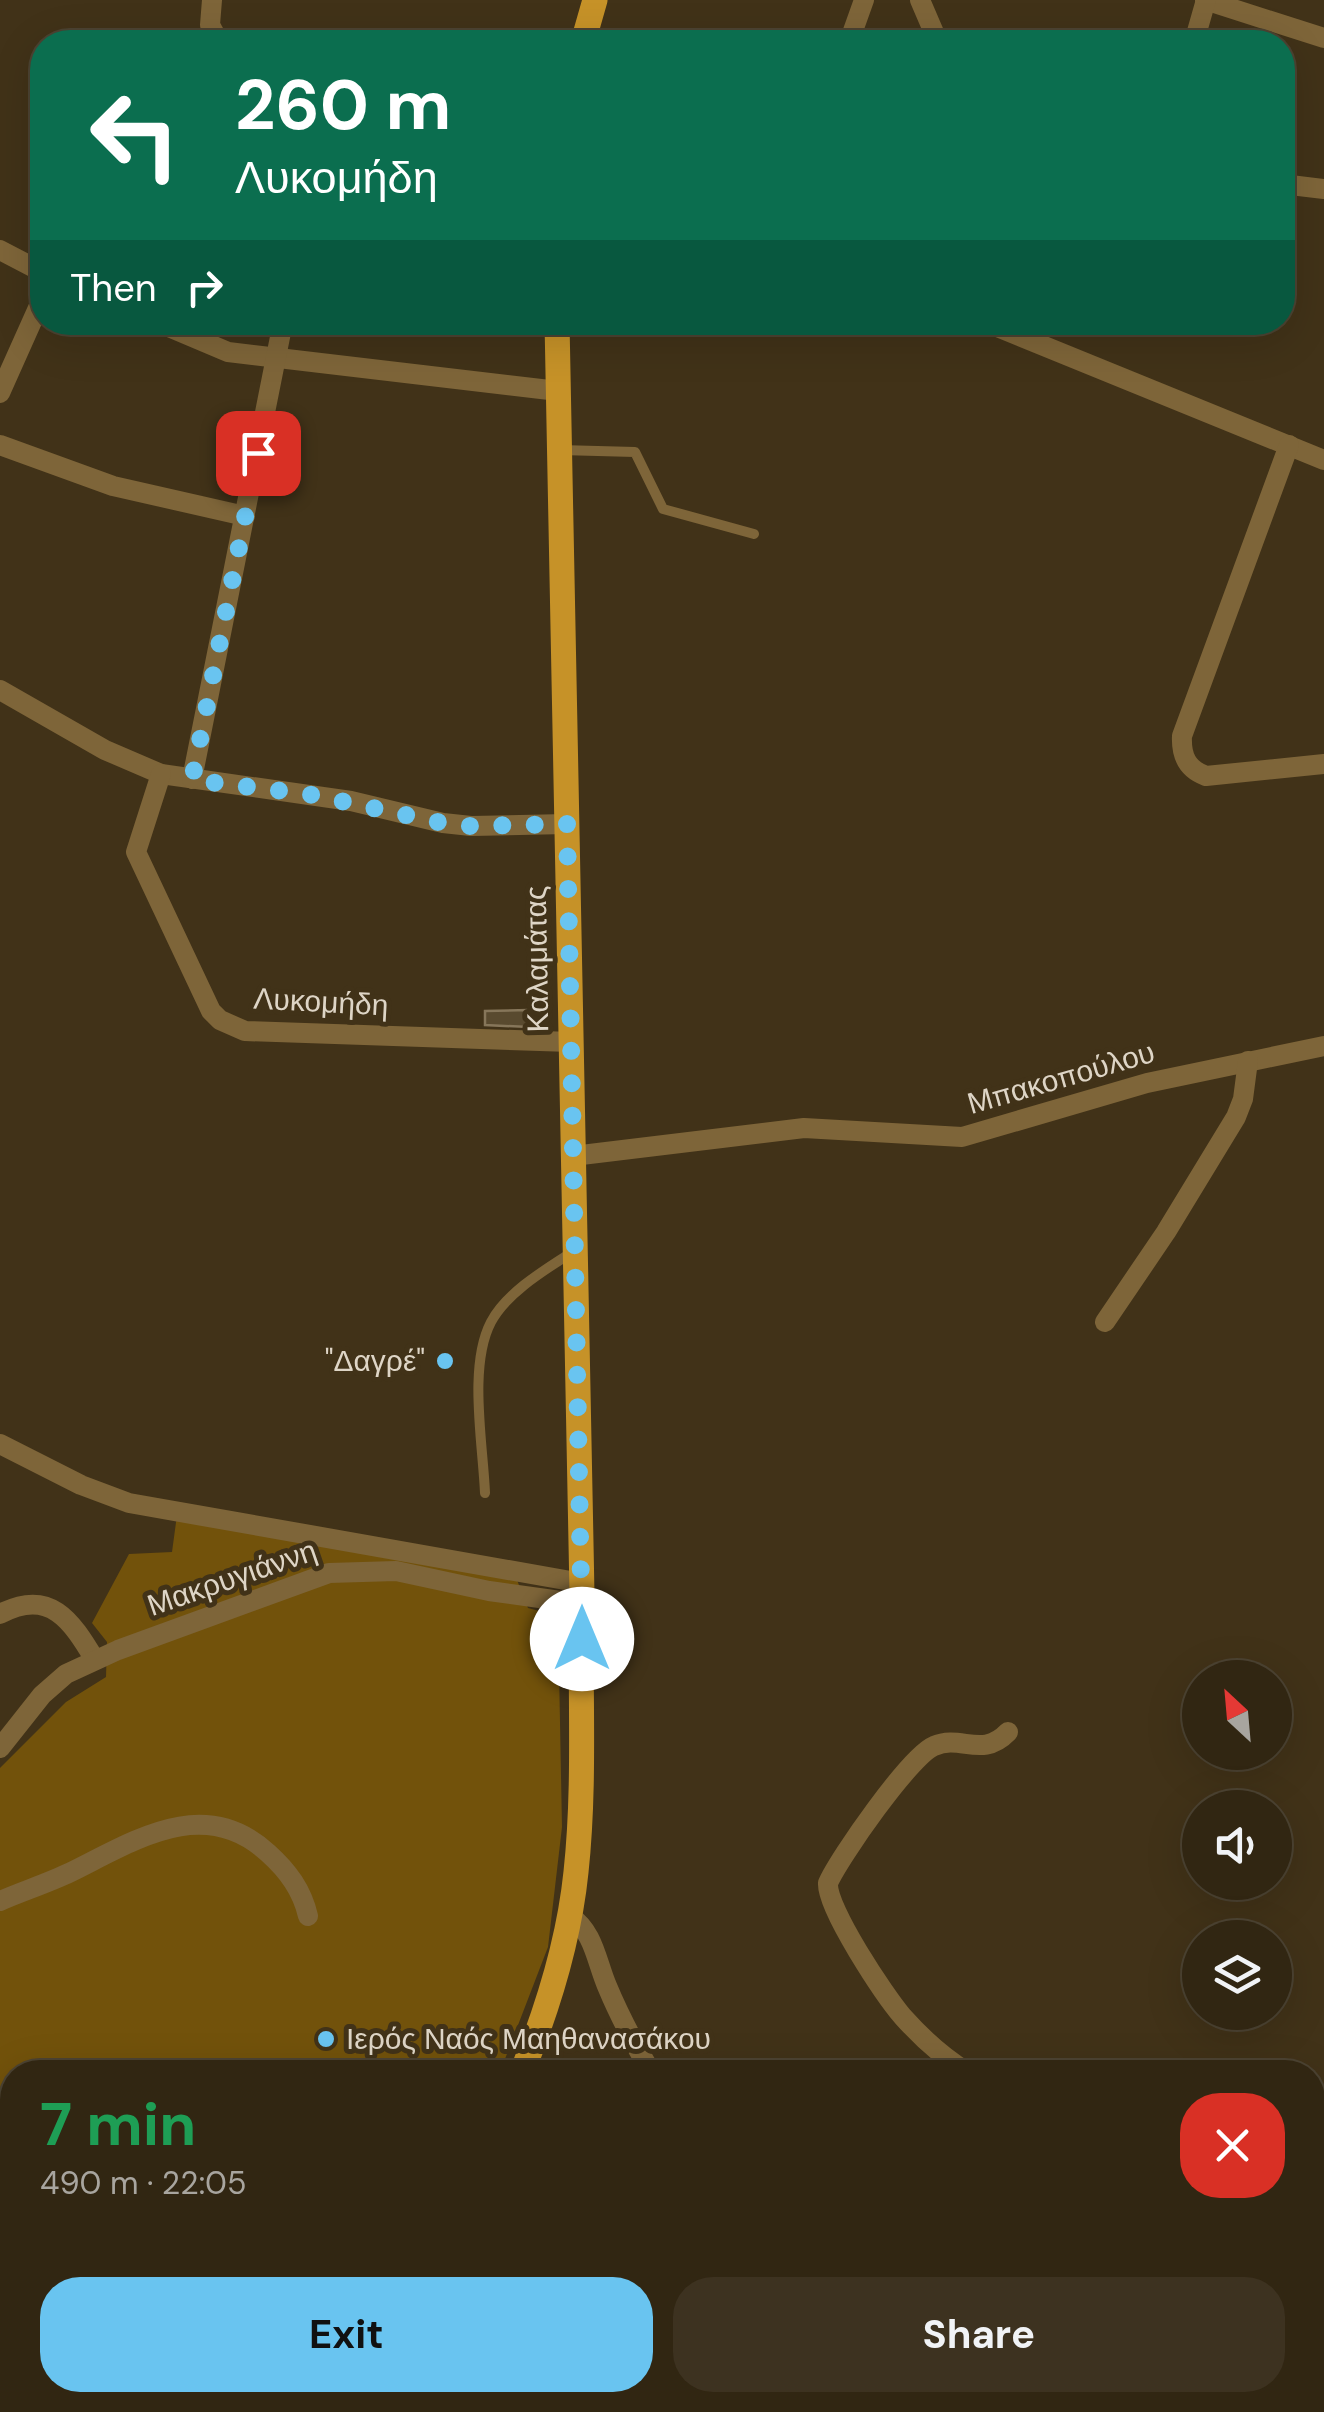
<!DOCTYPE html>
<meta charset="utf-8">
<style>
body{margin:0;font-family:"DM Sans",sans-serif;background:#3d3220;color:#f1f3f6;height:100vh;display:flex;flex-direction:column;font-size:38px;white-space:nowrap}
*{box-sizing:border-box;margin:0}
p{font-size:32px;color:#a8a59f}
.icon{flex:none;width:55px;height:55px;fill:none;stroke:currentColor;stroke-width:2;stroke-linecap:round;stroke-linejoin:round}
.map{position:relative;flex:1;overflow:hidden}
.panel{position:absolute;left:0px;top:2060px;width:1325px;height:352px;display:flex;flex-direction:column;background:#312612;border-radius:40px 40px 0 0;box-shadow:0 10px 40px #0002,0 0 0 2px #4c4332}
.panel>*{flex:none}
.guide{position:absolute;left:30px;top:30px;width:1265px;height:305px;border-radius:40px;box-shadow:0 10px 40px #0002,0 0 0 2px #4c4332;background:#0b6e4f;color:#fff;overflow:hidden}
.needle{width:65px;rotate:334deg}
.buttons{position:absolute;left:1182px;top:1660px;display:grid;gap:20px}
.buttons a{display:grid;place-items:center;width:110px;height:110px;border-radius:50%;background:#312612;box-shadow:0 10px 40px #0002,0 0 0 2px #4c4332;font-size:50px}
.pin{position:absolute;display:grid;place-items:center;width:85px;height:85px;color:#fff;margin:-42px;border-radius:20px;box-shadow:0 5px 15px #0006}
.me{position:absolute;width:110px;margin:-55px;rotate:0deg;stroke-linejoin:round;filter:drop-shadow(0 0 8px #0008)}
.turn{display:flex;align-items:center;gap:35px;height:210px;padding:0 40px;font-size:45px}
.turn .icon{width:130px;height:130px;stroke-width:2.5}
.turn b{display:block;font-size:70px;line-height:85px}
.then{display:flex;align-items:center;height:95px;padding:0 40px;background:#0003;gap:20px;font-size:38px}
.round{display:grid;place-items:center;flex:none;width:105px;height:105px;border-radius:40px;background:#3d3220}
.headline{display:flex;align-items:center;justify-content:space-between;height:170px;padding:0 40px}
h1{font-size:60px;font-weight:700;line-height:75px;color:#1e9e55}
.button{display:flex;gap:20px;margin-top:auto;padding:20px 40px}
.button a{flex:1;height:115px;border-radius:40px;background:#69c4f0;color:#111;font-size:40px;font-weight:700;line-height:115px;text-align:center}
.button a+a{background:#3d3220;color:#f1f3f6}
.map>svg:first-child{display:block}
.green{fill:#72520b}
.building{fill:#594a2f;stroke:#86765a;stroke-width:2.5}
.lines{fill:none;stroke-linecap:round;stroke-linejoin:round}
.lane{stroke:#7e6539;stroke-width:10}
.street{stroke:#7e6539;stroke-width:20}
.primary{stroke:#c69228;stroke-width:25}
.route{stroke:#69c4f0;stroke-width:18;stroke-dasharray:0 32.4}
.poi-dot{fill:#69c4f0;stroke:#413218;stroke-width:4}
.labels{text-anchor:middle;stroke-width:10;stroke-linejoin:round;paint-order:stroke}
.street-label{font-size:30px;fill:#ded5c6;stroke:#413218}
.poi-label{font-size:30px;fill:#ded5c6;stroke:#413218;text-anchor:end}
</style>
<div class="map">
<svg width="1324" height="2412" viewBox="0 0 1324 2412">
<rect width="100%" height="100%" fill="#413218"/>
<polygon class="green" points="177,1515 517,1580 528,1608 558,1616 562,1827 548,1947 500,2072 12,2072 12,2400 365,2400 359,2412 13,2412 0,2398 0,1768 66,1702 106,1677 107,1642 92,1623 129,1554 172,1552"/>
<polygon class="building" points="528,1010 529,1027 485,1025 485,1011"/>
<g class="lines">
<g class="lane">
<polyline points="560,450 635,452 663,509 754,534"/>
<path d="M485 1493C483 1444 468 1366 491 1322 507 1292 546 1269 574 1251"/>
</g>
<g class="street">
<polyline points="212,0 210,25 219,42"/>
<polyline points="920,0 938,42"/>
<polyline points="1205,0 1324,38"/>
<polyline points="849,42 864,0"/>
<polyline points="1194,42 1206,0"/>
<polyline points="1282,184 1324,189"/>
<polyline points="0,250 42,272"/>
<polyline points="157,322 228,352 558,391"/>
<polyline points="985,322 1324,460"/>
<polyline points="0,393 42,299"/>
<polyline points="0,445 113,486 245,516"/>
<path d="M1289 445 1182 736C1181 756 1187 769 1206 776L1324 764"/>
<polyline points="0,690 105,750 161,774 351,801 443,823 471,826 567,824"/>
<polyline points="161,774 136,852 211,1011 220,1020 245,1031 571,1042"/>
<polyline points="192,779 283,322"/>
<polyline points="573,1156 804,1128 962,1137 1147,1083 1324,1046"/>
<polyline points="1105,1322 1166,1232 1236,1117 1243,1099 1248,1061"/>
<polyline points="0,1444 81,1485 129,1503 582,1583"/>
<path d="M0 1614C50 1588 71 1620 95 1660"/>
<polyline points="0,1748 42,1695 66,1674 118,1650 329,1573 396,1571 489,1591 582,1604"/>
<path d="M0 1901C23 1891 48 1883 71 1872 134 1841 204 1794 268 1853 288 1871 302 1890 308 1916"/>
<path d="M570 1916C594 1932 596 1960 607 1986 619 2015 635 2045 651 2072"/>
<path d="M967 2072C944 2058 921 2037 903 2017 885 1996 826 1908 828 1883 839 1858 910 1756 934 1746 961 1734 982 1759 1008 1732"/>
</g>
<g class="primary">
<polyline points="583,42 595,0"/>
<path d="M522 2072C548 2008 569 1941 576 1872 586 1779 579 1686 582 1594L557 322"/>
<polyline points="382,2412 387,2400"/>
</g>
</g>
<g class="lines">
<polyline class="route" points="258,453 192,780 308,794 443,823 471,826 567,824 582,1639"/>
</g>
<g class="poi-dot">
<circle cx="445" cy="1361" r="10"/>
<circle cx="326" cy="2039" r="10"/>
</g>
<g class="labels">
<g class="street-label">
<text transform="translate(537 959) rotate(-91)" y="10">Καλαμάτας</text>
<text transform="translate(321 1002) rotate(3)" y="10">Λυκομήδη</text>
<text transform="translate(1061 1078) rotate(-16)" y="10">Μπακοπούλου</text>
<text transform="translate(232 1578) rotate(-19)" y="10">Μακρυγιάννη</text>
</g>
<g class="poi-label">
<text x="425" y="1371">"Δαγρέ"</text>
<text x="346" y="2049" text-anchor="start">Ιερός Ναός Μαηθανασάκου</text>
</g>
</g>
</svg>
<div class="buttons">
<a><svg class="needle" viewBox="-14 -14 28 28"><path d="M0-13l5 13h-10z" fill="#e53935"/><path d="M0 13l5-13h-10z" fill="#a8a59f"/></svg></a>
<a><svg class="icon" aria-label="sound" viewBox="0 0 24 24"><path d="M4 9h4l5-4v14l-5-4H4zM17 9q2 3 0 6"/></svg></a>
<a><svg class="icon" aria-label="layers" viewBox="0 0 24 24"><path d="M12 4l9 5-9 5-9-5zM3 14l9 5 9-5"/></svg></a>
</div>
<div class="pin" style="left:258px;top:453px;background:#d93025"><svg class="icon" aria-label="arrive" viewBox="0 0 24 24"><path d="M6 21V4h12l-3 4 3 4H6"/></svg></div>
<svg class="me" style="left:582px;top:1639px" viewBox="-20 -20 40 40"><circle r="19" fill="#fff"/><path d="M0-13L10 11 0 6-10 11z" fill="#69c4f0"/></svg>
<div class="guide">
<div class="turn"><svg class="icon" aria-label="left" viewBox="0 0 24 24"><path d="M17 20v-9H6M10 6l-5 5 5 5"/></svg><div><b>260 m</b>Λυκομήδη</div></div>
<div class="then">Then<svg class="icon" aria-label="right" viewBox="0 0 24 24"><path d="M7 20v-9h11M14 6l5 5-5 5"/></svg></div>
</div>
<section class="panel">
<div class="headline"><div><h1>7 min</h1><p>490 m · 22:05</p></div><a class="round" style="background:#d93025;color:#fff"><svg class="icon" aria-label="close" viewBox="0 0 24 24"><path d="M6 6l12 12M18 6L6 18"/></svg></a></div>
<div class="button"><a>Exit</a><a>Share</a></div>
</section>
</div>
